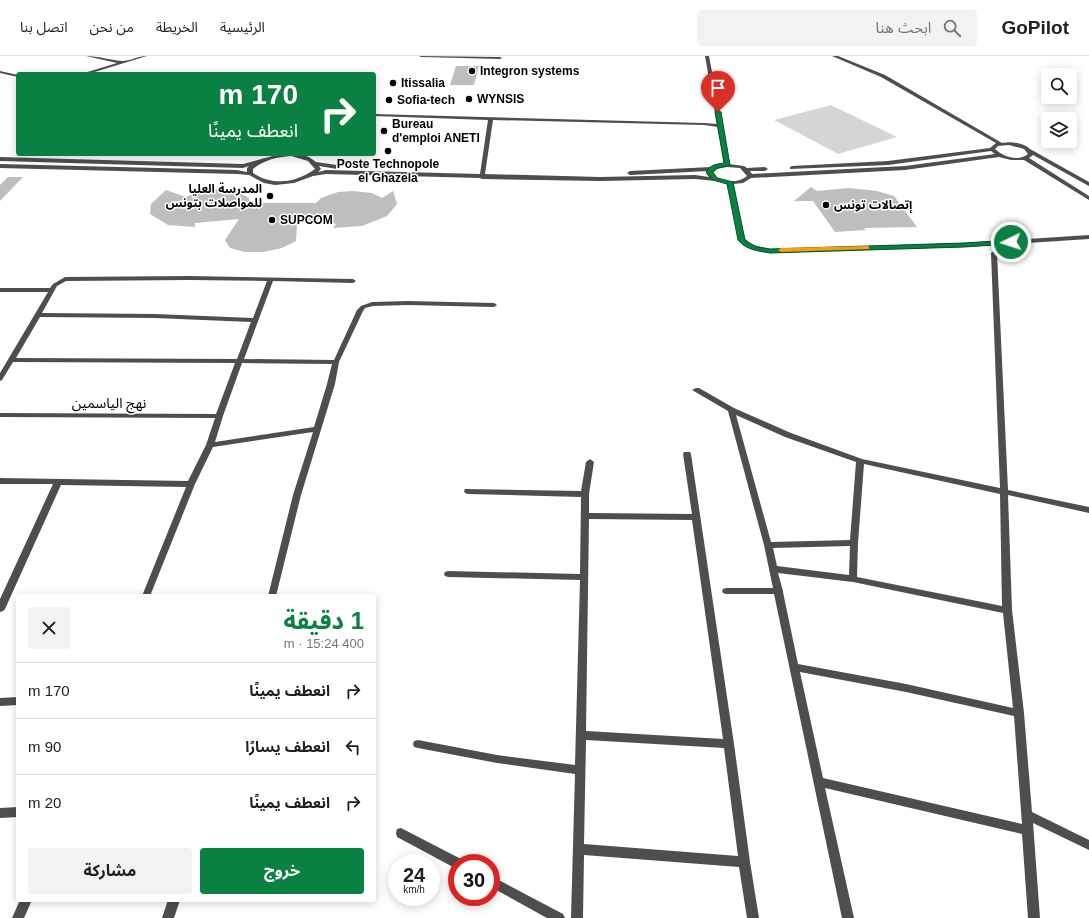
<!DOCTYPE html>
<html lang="ar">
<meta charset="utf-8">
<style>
body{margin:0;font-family:Helvetica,"Noto Sans Arabic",sans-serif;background:#f2f2f2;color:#202124;direction:rtl;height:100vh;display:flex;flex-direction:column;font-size:15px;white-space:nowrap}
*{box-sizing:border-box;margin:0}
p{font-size:13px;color:#757577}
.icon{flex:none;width:22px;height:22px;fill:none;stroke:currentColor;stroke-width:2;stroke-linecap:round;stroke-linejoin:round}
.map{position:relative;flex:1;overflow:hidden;direction:ltr}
.details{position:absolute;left:16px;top:538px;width:360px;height:308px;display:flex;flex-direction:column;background:#fff;border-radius:4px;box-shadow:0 2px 10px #0003;direction:rtl}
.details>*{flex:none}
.guide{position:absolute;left:16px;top:16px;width:360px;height:84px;border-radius:4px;box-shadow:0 2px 10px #0003;direction:rtl;background:#0b8043;color:#fff;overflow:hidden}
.buttons{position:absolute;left:1041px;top:12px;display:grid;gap:8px}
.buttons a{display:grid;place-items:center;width:36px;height:36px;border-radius:4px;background:#fff;box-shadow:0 2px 10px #0003;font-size:20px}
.speed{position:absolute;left:388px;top:798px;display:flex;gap:8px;font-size:20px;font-weight:700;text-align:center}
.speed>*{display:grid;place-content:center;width:52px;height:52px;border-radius:50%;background:#fff;box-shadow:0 2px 10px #0003;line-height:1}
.speed small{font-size:10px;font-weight:400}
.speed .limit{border:6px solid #d22;background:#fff;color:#111}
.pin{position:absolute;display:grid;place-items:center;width:34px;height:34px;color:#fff;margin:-41px -17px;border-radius:50% 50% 50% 0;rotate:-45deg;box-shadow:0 0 4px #0007}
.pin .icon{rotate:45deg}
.me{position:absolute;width:44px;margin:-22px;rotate:266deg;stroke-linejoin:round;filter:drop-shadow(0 0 3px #0008)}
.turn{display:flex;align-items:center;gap:14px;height:84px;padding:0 12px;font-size:18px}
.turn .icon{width:52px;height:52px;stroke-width:2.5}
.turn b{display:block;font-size:28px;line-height:34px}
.round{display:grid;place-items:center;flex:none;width:42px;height:42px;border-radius:4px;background:#f2f2f2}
.head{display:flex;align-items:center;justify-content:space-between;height:68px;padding:0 12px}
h1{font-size:24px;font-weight:700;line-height:30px;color:#0b8043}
.action{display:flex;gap:8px;margin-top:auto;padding:8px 12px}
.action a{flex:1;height:46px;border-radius:4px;background:#0b8043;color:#fff;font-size:16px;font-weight:700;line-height:46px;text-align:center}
.action a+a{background:#f2f2f2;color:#202124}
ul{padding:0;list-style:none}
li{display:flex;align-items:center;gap:12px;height:56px;padding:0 12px;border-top:1px solid #e0e0e0}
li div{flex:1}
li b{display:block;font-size:15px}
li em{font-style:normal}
header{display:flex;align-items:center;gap:24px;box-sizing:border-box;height:56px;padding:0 20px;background:#fff;border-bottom:1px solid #e0e0e0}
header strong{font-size:19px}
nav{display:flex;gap:22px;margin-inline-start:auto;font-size:14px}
.search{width:280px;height:36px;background:#f2f2f2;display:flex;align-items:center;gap:10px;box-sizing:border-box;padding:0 14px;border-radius:4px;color:#757577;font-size:15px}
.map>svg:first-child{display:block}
.green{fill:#d5d5d5}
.building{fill:#bebebe}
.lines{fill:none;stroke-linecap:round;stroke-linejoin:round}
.street{fill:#4e4e4e;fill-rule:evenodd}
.route{fill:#0b8043;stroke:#07532c}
.slow{fill:#f59e0b}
.poi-dot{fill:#000;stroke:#fff;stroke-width:1.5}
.labels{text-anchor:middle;stroke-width:3;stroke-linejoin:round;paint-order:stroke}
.far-poi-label{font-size:12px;font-weight:bold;fill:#000;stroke:#fff;text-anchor:start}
.street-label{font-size:14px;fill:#000;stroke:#fff}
</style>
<header>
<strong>GoPilot</strong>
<div class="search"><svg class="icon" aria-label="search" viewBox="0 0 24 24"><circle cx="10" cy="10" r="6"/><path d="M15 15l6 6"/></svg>ابحث هنا</div>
<nav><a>الرئيسية</a><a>الخريطة</a><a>من نحن</a><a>اتصل بنا</a></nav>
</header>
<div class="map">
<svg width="1089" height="862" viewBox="0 0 1089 862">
<rect width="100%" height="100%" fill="#fff"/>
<polygon class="green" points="831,49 897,81 838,98 774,64"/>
<g class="building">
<polygon points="456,10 479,10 474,29 450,29"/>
<polygon points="8,121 23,121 0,145 0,129"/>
<polygon points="811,131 817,135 849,132 877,135 894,140 917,171 864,172 866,174 835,176 813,145 794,145"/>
<polygon points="219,133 238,136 249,142 249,147 316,147 321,142 338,136 353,135 372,137 382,142 393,135 397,148 387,160 362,170 333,172 336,168 320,163 297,168 296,185 282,192 263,196 245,196 230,192 225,184 239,163 195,167 195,171 168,169 150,158 151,148 166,134 186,141 199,135"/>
</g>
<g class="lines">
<g class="street">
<path d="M86 0C98 0 110 4 122 5 130 5 138 0 147 0L88 18H81L117 7Z"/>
<polygon points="419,0 500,1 502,2 500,3 421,1"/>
<path d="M705 0H709L722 69 723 70 722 71 729 108 744 110 747 112 765 111 768 113 765 115H750L752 118 905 110 995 98 991 95 888 109 790 113V111L792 110 888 105 990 92 996 87 881 21 832 0H838L885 19 1002 87C1010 85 1024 87 1030 93L1089 126V130L1087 129 1033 99 1029 102 1089 140V144L1024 104H1011L999 101 905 114 751 122 743 127 733 128 745 183 753 189 770 193 964 187 1089 179V183L964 191 770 197 749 192 740 185 728 128 715 125 695 123 600 125 482 123 480 122 326 118 313 120 294 127 275 129 264 127 249 119 237 118 0 112V108L237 114 247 116V112L249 110 243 112 0 105V101L243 108 280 98H299L309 101 316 106 337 109 340 111 337 113 319 110 321 113 318 116 326 114 480 118 488 64 374 60V58L704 67 717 68ZM493 64 704 69 718 71 724 108 711 111 630 115 627 117 630 119 708 115 706 117 709 121 695 119 600 121 485 118ZM1009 89 1024 93 1028 98C1019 106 1003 101 995 93L998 90ZM291 100 308 105 315 113C296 127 273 130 253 117V113C264 104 277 101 291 100ZM727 111 740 112 747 120C738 128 720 127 712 117L716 113Z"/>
<polygon points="0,15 18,19 18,21 0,17"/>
<path d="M994 195 997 197 1008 434 1089 451V457L1008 439 1012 554 1024 657 1032 756 1089 784V794L1033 767 1040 862H1028L1022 778 825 732 854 862H842L774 538H726L723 537 722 535 723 533 726 532H773L764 489 728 355 692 334 696 332H699L734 352 791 377 862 403 1000 432 991 197ZM736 359 785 381 856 406 850 484 771 486ZM864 408 1000 438 1002 550 857 521 858 487ZM850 490 849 519 777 510 773 492ZM778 517 853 526 1003 557 1013 652 906 628 798 608 783 536V535ZM800 616 906 636 1014 660 1022 768 823 722Z"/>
<path d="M189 220 353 223 356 225 353 227 273 225 244 303 334 304 357 254 361 250 372 246 408 245 494 247 497 249 494 251 408 249 373 250 365 252 363 255 339 306 335 328 301 439 276 540H268L293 439 313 376 213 391 195 428 150 540H142L186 431 61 429 5 553 3 555 0 556V543L53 428H0V422L188 425 206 389 215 362 0 361V357L216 358 235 307 13 306 2 324 0 325V317L48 236H0V232H50L53 228 65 221ZM189 224 267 225 253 262 155 258 42 257 57 230 66 225ZM40 261 155 262 251 266 237 303 16 302ZM242 307 332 308 327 328 314 371 215 386 223 360Z"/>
<path d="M684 396H690L691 398 734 688 750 806 759 862H747L739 811 584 799 583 862H571L575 718 497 707 418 692 414 691 413 688 414 685 418 684 497 699 575 709 580 524 448 521 445 520 444 518 445 516 448 515 580 518 581 441 468 438 465 437 464 435 465 433 581 435 586 406 590 403 594 406 589 438V457L692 458 683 398ZM589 463 692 464 723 683 586 675ZM586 684 724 692 738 800 584 788Z"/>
<polygon points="18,641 18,649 0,650 0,642"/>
<polygon points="18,751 18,761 0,762 0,752"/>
<polygon points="401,772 461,803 463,807 457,807 457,812 453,811 397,781 396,777 397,773"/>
<polygon points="491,820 563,858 565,862 547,862 491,831"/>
<polygon points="20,844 32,844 24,862 12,862"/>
<polygon points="168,844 180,844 174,862 162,862"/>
</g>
</g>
<path class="route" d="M718 54 721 56 730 109 718 112 713 116 717 122 733 126 745 184 749 187 757 191 770 193 964 187 1011 184 1014 186 1011 188 964 191 770 197C758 195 746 194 738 184L727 128 713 124 706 116C710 109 716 108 724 107L715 56Z"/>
<polygon class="slow" points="867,190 869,190 869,193 781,196 778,194 781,192"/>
<g class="poi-dot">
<circle cx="472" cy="15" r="4"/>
<circle cx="393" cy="27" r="4"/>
<circle cx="469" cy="43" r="4"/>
<circle cx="389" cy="44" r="4"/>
<circle cx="384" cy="75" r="4"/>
<circle cx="388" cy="95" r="4"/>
<circle cx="270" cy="140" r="4"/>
<circle cx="826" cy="149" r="4"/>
<circle cx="272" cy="164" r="4"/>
</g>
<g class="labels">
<g class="far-poi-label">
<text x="480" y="19">Integron systems</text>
<text x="401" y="31">Itissalia</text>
<text x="477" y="47">WYNSIS</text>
<text x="397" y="48">Sofia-tech</text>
<text x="392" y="72">Bureau<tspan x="392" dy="14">d'emploi ANETI</tspan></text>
<text x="388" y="112" text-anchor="middle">Poste Technopole<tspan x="388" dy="14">el Ghazela</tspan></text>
<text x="262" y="137" text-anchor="end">المدرسة العليا<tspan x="262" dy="14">للمواصلات بتونس</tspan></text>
<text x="834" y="153">إتصالات تونس</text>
<text x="280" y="168">SUPCOM</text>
</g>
<g class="street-label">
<text x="109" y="352">نهج الياسمين</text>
</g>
</g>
</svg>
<div class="buttons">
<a><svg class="icon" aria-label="search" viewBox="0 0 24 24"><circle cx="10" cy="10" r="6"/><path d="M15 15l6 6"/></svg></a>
<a><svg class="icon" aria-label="layers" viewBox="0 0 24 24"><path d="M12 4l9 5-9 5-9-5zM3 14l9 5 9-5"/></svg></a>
</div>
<div class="speed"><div>24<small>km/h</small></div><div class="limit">30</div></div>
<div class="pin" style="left:718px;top:56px;background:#d93025"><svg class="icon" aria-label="arrive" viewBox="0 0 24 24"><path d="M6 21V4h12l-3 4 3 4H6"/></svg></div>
<svg class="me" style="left:1011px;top:186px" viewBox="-20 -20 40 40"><circle r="17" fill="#0b8043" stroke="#fff" stroke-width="3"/><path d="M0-11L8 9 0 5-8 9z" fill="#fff"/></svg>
<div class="guide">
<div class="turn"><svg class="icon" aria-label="right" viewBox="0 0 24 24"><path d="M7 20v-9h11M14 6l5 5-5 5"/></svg><div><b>170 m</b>انعطف يمينًا</div></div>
</div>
<section class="details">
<div class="head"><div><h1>1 دقيقة</h1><p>400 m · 15:24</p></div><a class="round"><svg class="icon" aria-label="close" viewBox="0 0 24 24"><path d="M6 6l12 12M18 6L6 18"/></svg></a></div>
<ul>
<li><svg class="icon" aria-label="right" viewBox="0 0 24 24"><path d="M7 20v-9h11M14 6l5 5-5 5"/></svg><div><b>انعطف يمينًا</b></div><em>170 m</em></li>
<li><svg class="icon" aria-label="left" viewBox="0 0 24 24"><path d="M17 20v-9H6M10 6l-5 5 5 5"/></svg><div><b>انعطف يسارًا</b></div><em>90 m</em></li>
<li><svg class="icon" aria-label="right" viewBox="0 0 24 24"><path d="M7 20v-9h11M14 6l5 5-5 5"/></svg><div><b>انعطف يمينًا</b></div><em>20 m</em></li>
</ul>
<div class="action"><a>خروج</a><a>مشاركة</a></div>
</section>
</div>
